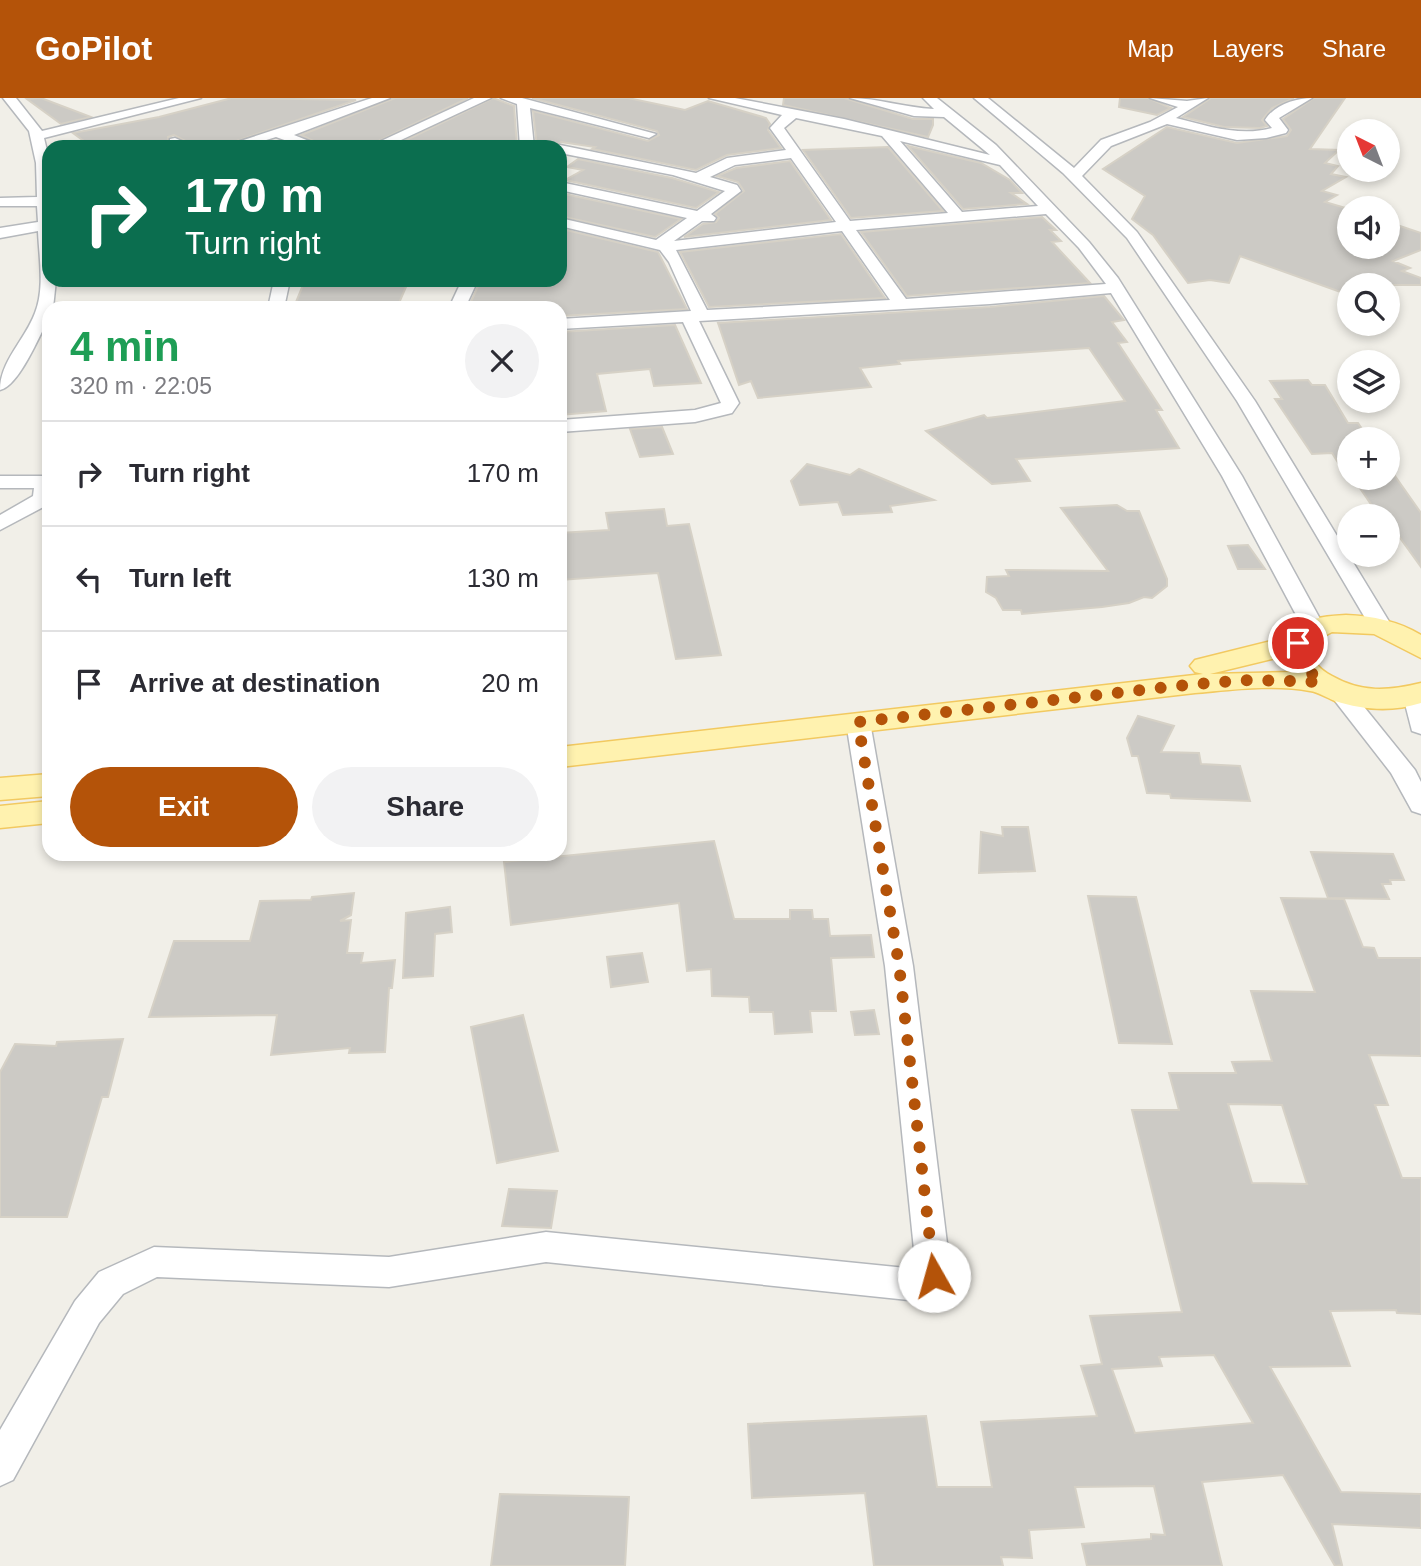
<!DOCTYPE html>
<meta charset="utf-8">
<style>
body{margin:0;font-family:Helvetica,sans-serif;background:#f2f2f3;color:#2b2b33;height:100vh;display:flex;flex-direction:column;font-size:26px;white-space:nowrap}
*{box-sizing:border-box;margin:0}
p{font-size:23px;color:#7c7c81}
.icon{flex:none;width:38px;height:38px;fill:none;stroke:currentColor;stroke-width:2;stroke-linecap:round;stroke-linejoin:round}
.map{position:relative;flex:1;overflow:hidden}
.side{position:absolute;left:42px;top:203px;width:525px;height:560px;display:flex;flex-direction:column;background:#fff;border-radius:21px;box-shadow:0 4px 10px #0003}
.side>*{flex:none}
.top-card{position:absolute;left:42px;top:42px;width:525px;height:147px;border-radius:21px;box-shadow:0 4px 10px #0003;background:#0b6e4f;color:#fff;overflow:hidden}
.needle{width:46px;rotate:318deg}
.controls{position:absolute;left:1337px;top:21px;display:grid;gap:14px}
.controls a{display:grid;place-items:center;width:63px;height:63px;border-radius:50%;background:#fff;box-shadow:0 4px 10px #0003;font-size:35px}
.pin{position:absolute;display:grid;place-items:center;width:60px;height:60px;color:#fff;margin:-30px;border:4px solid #fff;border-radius:50%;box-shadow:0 2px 7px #0007}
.me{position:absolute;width:77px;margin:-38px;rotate:353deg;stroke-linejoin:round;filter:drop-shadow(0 0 5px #0008)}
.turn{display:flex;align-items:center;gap:24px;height:147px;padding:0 28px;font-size:32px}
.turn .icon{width:91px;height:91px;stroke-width:2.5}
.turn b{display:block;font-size:49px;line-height:60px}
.round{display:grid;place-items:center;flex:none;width:74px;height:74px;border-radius:37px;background:#f2f2f3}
.head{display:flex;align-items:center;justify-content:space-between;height:119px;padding:0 28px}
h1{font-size:42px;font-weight:600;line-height:52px;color:#1e9e55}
.button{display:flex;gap:14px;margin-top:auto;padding:14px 28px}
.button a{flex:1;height:80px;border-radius:42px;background:#b45309;color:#fff;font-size:28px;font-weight:600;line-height:80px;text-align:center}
.button a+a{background:#f2f2f3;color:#2b2b33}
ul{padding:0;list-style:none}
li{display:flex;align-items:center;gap:21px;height:105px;padding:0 28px;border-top:2px solid #e1e1e2}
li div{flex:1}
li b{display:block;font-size:26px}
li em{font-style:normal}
header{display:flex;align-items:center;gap:42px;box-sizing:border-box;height:98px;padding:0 35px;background:#b45309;color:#fff}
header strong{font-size:33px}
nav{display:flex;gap:38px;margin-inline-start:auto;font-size:24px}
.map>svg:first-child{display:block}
.building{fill:#cccac5;stroke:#d6d1c6;stroke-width:2;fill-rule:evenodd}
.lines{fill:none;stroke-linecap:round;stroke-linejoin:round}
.minor-casing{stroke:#b5b8bc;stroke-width:3}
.major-casing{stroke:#f2c960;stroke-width:3}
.minor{fill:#fff;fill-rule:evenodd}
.major{fill:#fff2af;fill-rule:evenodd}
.route{stroke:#b45309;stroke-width:12;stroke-dasharray:0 21.6}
</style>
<header>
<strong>GoPilot</strong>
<nav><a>Map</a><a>Layers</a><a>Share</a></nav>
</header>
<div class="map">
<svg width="1421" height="1468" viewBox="0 0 1421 1468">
<rect width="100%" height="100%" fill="#f1efe8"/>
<g class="building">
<polygon points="41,0 91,19 61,26 27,1"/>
<polygon points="232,0 356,2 219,49 197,49 174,37 168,39 169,49 92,49 73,35 159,19"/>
<polygon points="395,0 468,0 366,49 326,49 301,37"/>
<polygon points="493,0 514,8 517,49 392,49"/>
<polygon points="532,0 628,0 685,12 708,3 766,20 770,26 768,32 781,50 727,57 696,72 592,51 595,49 561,44 552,49 537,49 533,13 648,43 659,37 657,33"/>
<polygon points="784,0 844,0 913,21 933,21 933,27 928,39 783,7"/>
<polygon points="1120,0 1148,0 1171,10 1157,17 1119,9"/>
<polygon points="1211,0 1294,0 1272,10 1262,22 1267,28 1260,30 1224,29 1183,19"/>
<polygon points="1314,0 1345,0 1310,51 1339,52 1325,65 1338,68 1331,76 1346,79 1322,93 1337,97 1325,104 1349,111 1349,149 1388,149 1388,124 1421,135 1421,152 1393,163 1410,170 1402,173 1421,180 1421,187 1349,187 1349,197 1240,158 1229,185 1210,182 1188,185 1153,137 1132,121 1145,98 1103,71 1167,29 1237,45 1287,38 1291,32 1283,21"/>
<polygon points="908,48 981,65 1010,82 1022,95 1011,95 1027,106 963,111"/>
<polygon points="888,49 943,113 851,120 803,52"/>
<polygon points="578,61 672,80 719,94 696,110 565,82 583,72 567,69"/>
<polygon points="790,63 831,122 684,139 703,126 716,124 719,120 715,116 744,93 738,84 717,78 736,70"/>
<polygon points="560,95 681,121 655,139 560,118"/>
<polygon points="1042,119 1056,132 1050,132 1061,143 1052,144 1090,185 907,198 861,134"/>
<polygon points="566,132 658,154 687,211 560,218 560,210 468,210 480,184 560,182 560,136"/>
<polygon points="841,136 885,200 709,209 680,154"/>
<polygon points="310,182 409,182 399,205 294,209 303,187 308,187"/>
<polygon points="1104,198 1124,222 1112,224 1127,244 1118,245 1162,312 1156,312 1179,350 1016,361 1030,383 992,386 926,333 984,317 987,320 1125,303 1089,250 898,263 900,266 860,270 871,289 758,300 751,283 739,287 718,225 990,209"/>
<polygon points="675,227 701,285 654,288 650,271 597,276 606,313 560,317 560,234"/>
<polygon points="1308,282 1312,287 1325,287 1348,325 1358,325 1369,341 1349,341 1349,382 1332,355 1312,356 1275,301 1282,301 1270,283"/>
<polygon points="662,329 673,356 640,359 630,331"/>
<polygon points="807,366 850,377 859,371 934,402 890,408 892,414 843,417 838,404 800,407 791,383"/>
<polygon points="1388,368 1421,415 1421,469 1395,433 1388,431 1388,418 1379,418 1353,380 1388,380"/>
<polygon points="1117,407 1127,413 1139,413 1167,481 1167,488 1152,500 1144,499 1129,505 1102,509 1022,516 1021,512 1003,512 996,500 986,494 987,479 1009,478 1006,472 1108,473 1061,410"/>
<polygon points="664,411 667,428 689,426 721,557 676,561 658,475 560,482 560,435 609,432 606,415"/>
<polygon points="1248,447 1265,471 1238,471 1228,448"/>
<polygon points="1138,618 1174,628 1161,654 1199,655 1201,666 1240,668 1250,703 1171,700 1170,696 1147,695 1138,658 1132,658 1127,640"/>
<polygon points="1002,729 1028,729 1035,773 979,775 981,734 1003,738"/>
<polygon points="714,743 734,821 790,821 790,812 812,812 813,821 828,821 830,838 871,837 874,859 831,860 836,913 810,913 812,934 775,936 773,914 750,914 749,899 712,898 711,871 687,873 679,805 511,827 504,764"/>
<polygon points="1311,754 1393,756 1404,782 1390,782 1391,786 1382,786 1389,801 1328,800"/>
<polygon points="354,795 351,817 340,823 351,822 347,855 363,855 361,865 395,862 392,890 389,890 385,954 349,955 350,950 271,957 277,917 149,919 174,843 250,843 260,803 311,802 312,799"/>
<polygon points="1088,798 1136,799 1172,946 1119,945"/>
<path d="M1281 800 1344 801 1363 849 1374 850 1378 860H1421V958L1369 957 1388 1007H1375L1402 1080H1421V1216L1397 1215 1396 1212 1330 1213 1350 1268 1270 1269 1341 1394 1421 1396V1430L1332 1426 1342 1467 1335 1468 1283 1377 1202 1384 1222 1468H1087L1082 1446 1151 1441V1436L1165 1437 1154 1388 1075 1389 1084 1429 1029 1432 1032 1460 1001 1459 1003 1468H874L865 1395 752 1400 748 1326 926 1318 937 1389H992L981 1324 1097 1318 1081 1268 1102 1266 1090 1218 1182 1214 1132 1012H1179L1169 975H1236L1232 964 1272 963 1251 893 1315 894ZM1228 1006 1282 1007 1307 1086 1252 1085ZM1214 1257 1253 1325 1135 1335 1112 1271 1162 1268 1159 1259Z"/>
<polygon points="450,809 452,834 435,836 433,878 403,880 406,815"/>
<polygon points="642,855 648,884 611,889 607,859"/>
<polygon points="874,912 879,936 855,937 851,914"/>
<polygon points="523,917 558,1053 497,1065 471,929"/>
<polygon points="123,941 108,999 102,999 67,1119 0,1119 0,974 15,946 56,948 57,944"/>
<polygon points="509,1091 557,1093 551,1130 502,1128"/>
<polygon points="500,1396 629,1399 625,1468 491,1468"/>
</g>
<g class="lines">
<defs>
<g id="minor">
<path d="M3 0H16L42 33 179 0H201L44 40 49 61V182H56L53 210H49V220C39 238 19 288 0 292 0 263 25 242 35 215 45 190 39 159 38 133L0 140V130L38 124 37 108H0V100L37 99 36 65 29 33Z"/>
<polygon points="372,0 390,0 294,37 324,49 304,49 276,39 243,49 222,49"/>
<polygon points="474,0 491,0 386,49 368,49"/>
<polygon points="501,0 522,0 656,36 649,40 530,10 534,49 520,49 517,6"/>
<path d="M709 0H735L844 21 990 57 944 19 914 18 850 0C879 0 905 10 934 11L923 0H937L996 47 1089 144 1118 180 1242 378 1325 530 1322 535 1314 537 1303 530 1222 378 1111 195 990 206 699 223 739 305 732 315 695 324 560 334V322L695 312 721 305 683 224 560 231V221L691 213 669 164 660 152 560 128V120L656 142 687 120 560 92V84L697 113 725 93 673 77 560 55V49H555L560 47 696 75 727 60 786 52 770 30 782 17ZM796 20 882 38 948 115 850 123 784 30ZM900 43 1000 67 1038 108 962 114ZM791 60 836 124 674 143 702 123H714L716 120 711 116 741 93 737 87 710 79 735 67ZM1046 116 1079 150 1106 186 906 201 856 132ZM842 133 890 202 707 212 676 152Z"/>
<path d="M974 0H988L1074 70 1101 42 1150 24 1178 9 1150 0 1187 3 1208 0 1176 20C1208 28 1240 39 1272 30L1265 22C1274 7 1296 0 1312 0L1279 20 1288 32 1286 35 1266 40 1237 42 1167 26 1111 48 1082 78 1137 134 1255 303 1393 530 1390 535 1382 537 1371 530 1237 303 1127 140 1063 75Z"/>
<polygon points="175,40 195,49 170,47 170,41"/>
<polygon points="274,182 290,182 284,210 268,210"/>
<polygon points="462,182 478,182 465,210 449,210"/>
<polygon points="0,378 49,378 49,406 0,432 0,417 33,398 34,390 0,390"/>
<polygon points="1340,587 1348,589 1415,672 1421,684 1421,716 1412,713 1391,675 1328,594 1332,589"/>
<polygon points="1415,591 1421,592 1421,636 1412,633 1403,598 1407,593"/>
<polygon points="858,616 867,619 870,624 913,868 951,1178 940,1196 918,1203 546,1164 389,1189 157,1179 123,1196 99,1225 13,1382 0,1388 0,1332 75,1203 99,1174 154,1149 389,1159 546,1134 916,1171 885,868 846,624 849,619"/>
</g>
<g id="major">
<path d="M1346 517C1373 518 1398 523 1421 537V560L1374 536 1332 534 1313 544C1310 562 1317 570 1332 578 1362 595 1388 593 1421 585V605C1393 614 1363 612 1335 603 1327 600 1318 594 1310 593 1274 586 1231 592 1195 595L560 669V649L1203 576 1195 574 1190 568 1195 562 1287 539C1301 520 1324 518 1346 517ZM1284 558 1291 574 1210 576Z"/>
<polygon points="49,676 49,698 0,702 0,680"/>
<polygon points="49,703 49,725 0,730 0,708"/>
</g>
</defs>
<use href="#minor" class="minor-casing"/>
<use href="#major" class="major-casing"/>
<use href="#minor" class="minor"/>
<use href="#major" class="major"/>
</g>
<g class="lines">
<polyline class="route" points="934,1178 899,867 858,624 1195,586 1251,582 1321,584 1300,564 1298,545"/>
</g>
</svg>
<div class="controls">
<a><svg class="needle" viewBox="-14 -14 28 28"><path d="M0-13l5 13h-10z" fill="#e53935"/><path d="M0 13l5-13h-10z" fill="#7c7c81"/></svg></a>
<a><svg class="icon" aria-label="sound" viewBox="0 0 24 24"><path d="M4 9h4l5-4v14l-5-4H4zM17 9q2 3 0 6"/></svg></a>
<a><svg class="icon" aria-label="search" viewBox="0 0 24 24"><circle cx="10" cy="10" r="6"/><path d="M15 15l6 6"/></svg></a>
<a><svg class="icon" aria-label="layers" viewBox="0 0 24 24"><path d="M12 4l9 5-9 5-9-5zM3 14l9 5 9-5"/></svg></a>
<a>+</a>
<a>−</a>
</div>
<div class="pin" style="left:1298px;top:545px;background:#d93025"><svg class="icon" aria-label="arrive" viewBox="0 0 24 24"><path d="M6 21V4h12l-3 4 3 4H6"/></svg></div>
<svg class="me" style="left:934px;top:1178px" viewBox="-20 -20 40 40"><circle r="19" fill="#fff"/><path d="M0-13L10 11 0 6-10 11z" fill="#b45309"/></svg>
<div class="top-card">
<div class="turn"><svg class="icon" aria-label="right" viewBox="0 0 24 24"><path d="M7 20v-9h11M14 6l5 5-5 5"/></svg><div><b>170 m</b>Turn right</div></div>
</div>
<section class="side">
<div class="head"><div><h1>4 min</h1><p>320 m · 22:05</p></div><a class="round"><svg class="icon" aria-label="close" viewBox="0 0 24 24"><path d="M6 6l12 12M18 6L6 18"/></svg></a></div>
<ul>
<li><svg class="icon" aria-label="right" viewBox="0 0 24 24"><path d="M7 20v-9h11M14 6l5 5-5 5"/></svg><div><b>Turn right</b></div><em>170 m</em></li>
<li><svg class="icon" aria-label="left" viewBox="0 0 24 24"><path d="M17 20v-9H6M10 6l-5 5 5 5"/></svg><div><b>Turn left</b></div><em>130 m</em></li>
<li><svg class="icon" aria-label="arrive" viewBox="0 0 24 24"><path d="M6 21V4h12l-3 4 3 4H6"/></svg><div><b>Arrive at destination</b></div><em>20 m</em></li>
</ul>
<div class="button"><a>Exit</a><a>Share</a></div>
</section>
</div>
